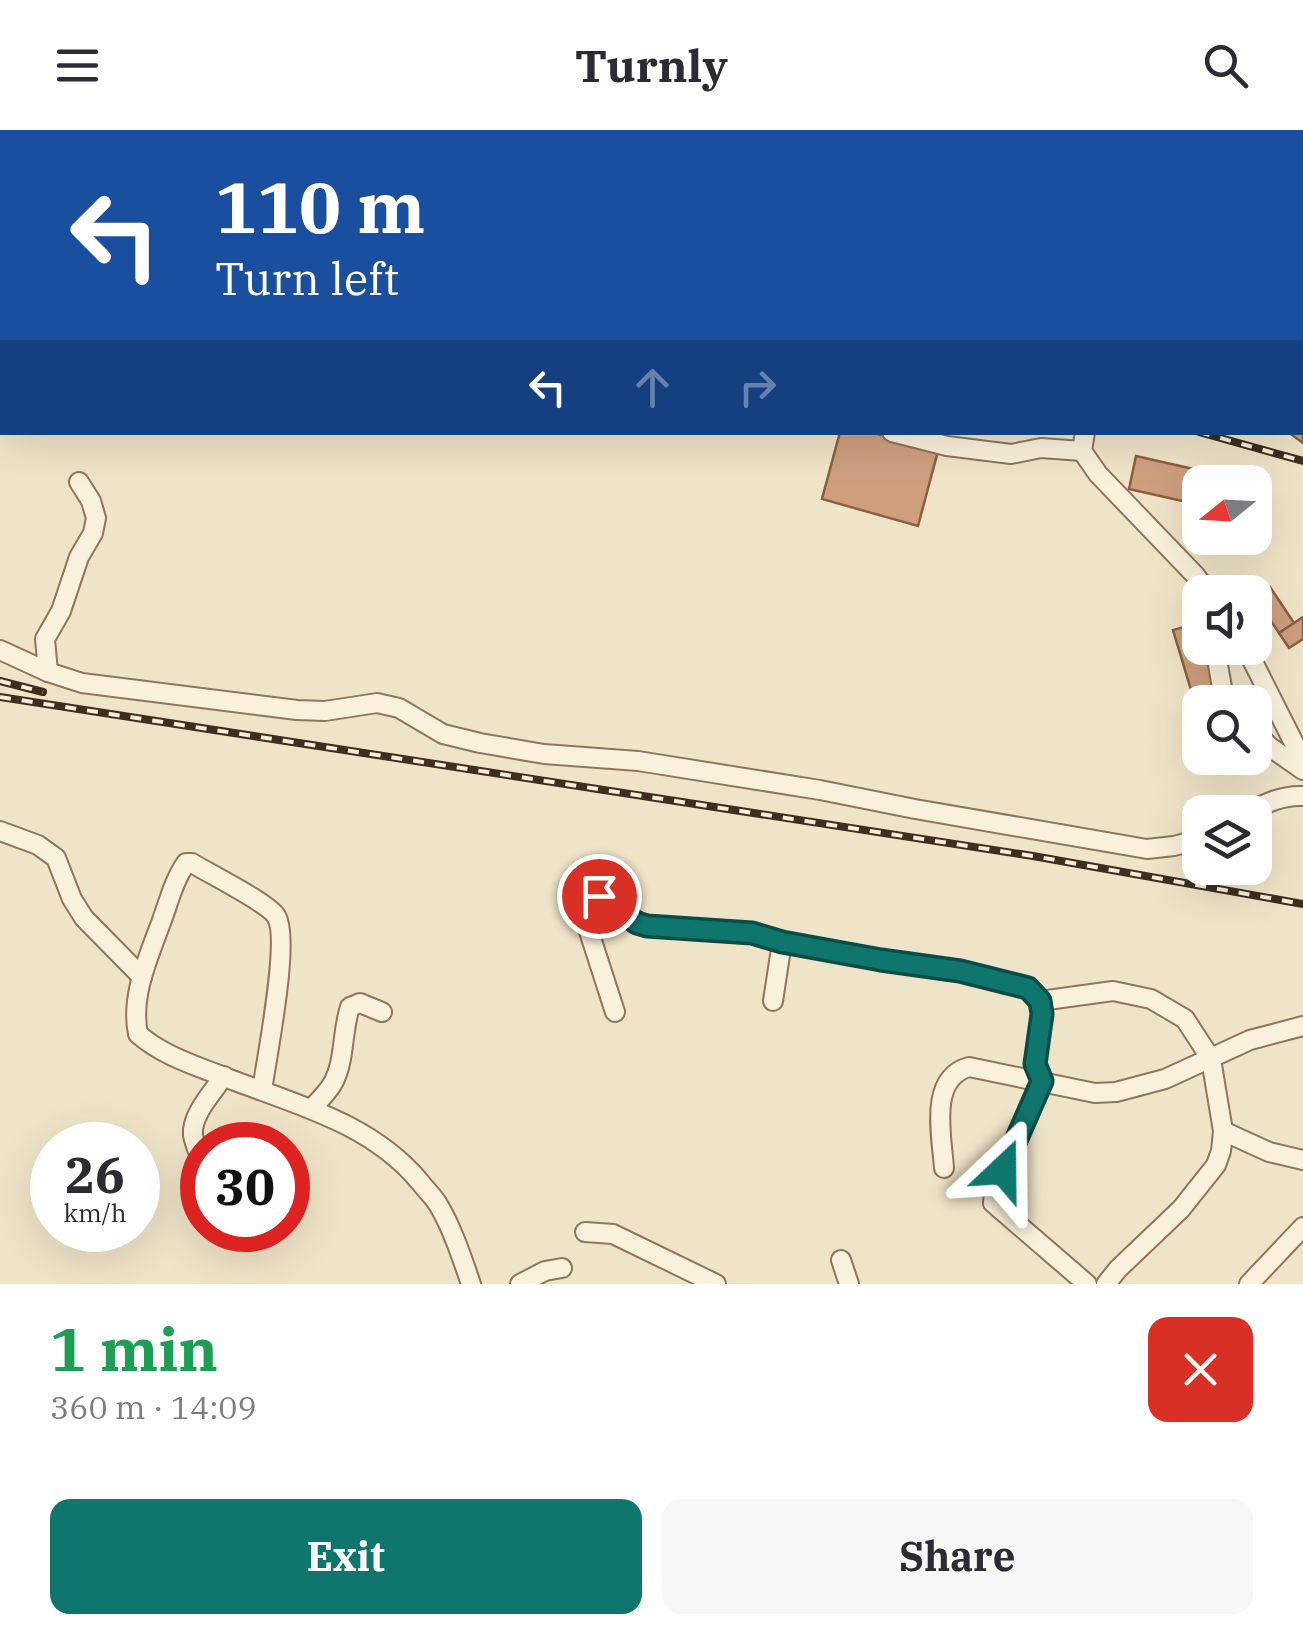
<!DOCTYPE html>
<meta charset="utf-8">
<style>
body{margin:0;font-family:"IBM Plex Serif",serif;background:#f7f7f7;color:#2b2b33;height:100vh;display:flex;flex-direction:column;font-size:38px;white-space:nowrap}
*{box-sizing:border-box;margin:0}
p{font-size:32px;color:#7c7c81}
.icon{flex:none;width:55px;height:55px;fill:none;stroke:currentColor;stroke-width:2;stroke-linecap:round;stroke-linejoin:round}
.map{position:relative;height:1154px;overflow:hidden}
.drawer{display:flex;flex-direction:column;background:#fff;flex:1}
.drawer>*{flex:none}
.banner{position:absolute;left:0px;top:0px;width:1305px;height:305px;box-shadow:0 10px 40px #0002;background:#1a4fa0;color:#fff;overflow:hidden}
.needle{width:65px;rotate:252deg}
.controls{position:absolute;left:1182px;top:335px;display:grid;gap:20px}
.controls a{display:grid;place-items:center;width:90px;height:90px;border-radius:20px;background:#fff;box-shadow:0 10px 40px #0002;font-size:50px}
.speed{position:absolute;left:30px;top:992px;display:flex;gap:20px;font-size:50px;font-weight:700;text-align:center}
.speed>*{display:grid;place-content:center;width:130px;height:130px;border-radius:50%;background:#fff;box-shadow:0 10px 40px #0002;line-height:1}
.speed small{font-size:25px;font-weight:400}
.speed .limit{border:15px solid #d22;background:#fff;color:#111}
.pin{position:absolute;display:grid;place-items:center;width:85px;height:85px;color:#fff;margin:-42px;border:5px solid #fff;border-radius:50%;box-shadow:0 2px 10px #0007}
.me{position:absolute;width:110px;margin:-55px;rotate:23deg;stroke-linejoin:round;filter:drop-shadow(0 0 8px #0008)}
.turn{display:flex;align-items:center;gap:35px;height:210px;padding:0 50px;font-size:45px}
.turn .icon{width:130px;height:130px;stroke-width:2.5}
.turn b{display:block;font-size:70px;line-height:85px}
.lanes{display:flex;align-items:center;height:95px;padding:0 50px;background:#0003;justify-content:center;gap:50px;direction:ltr}
.lanes .off{opacity:.35}
.round{display:grid;place-items:center;flex:none;width:105px;height:105px;border-radius:20px;background:#f7f7f7}
.headline{display:flex;align-items:center;justify-content:space-between;height:170px;padding:0 50px}
h1{font-size:60px;font-weight:700;line-height:75px;color:#1e9e55}
.button{display:flex;gap:20px;margin-top:auto;padding:20px 50px}
.button a{flex:1;height:115px;border-radius:20px;background:#0f766e;color:#fff;font-size:40px;font-weight:700;line-height:115px;text-align:center}
.button a+a{background:#f7f7f7;color:#2b2b33}
header{display:flex;justify-content:space-between;align-items:center;height:130px;padding:0 50px;background:#fff;font-size:45px;font-weight:700}
.map>svg:first-child{display:block}
.building{fill:#cf9f7d;stroke:#8d5f41;stroke-width:2.5}
.lines{fill:none;stroke-linecap:round;stroke-linejoin:round}
.minor-casing{stroke:#8d765c;stroke-width:22}
.minor{stroke:#faf1dc;stroke-width:18}
.rail-casing{stroke:#3d2e20;stroke-width:8}
.rail{stroke:#f7eed8;stroke-width:4;stroke-dasharray:11;stroke-linecap:butt}
.route-casing{stroke:#0a4d48;stroke-width:25}
.route{stroke:#0f766e;stroke-width:18}
</style>
<header><svg class="icon" aria-label="menu" viewBox="0 0 24 24"><path d="M4 6h16M4 12h16M4 18h16"/></svg>Turnly<svg class="icon" aria-label="search" viewBox="0 0 24 24"><circle cx="10" cy="10" r="6"/><path d="M15 15l6 6"/></svg></header>
<div class="map">
<svg width="1303" height="1154" viewBox="0 0 1303 1154">
<rect width="100%" height="100%" fill="#f0e4c8"/>
<g class="building">
<polygon points="292,0 381,0 404,2 292,2"/>
<polygon points="475,0 704,0 703,2 475,2"/>
<polygon points="1303,20 1303,313 1288,302 1302,302"/>
<polygon points="840,302 871,302 938,321 918,396 822,369"/>
<polygon points="1136,326 1251,352 1200,352 1200,375 1129,359"/>
<polygon points="1255,353 1264,355 1256,388 1255,388"/>
<polygon points="1270,457 1294,493 1279,503 1255,467"/>
<polygon points="1303,487 1303,509 1289,518 1279,503"/>
<polygon points="1198,493 1200,518 1205,518 1221,572 1200,572 1200,579 1197,580 1173,500"/>
</g>
<g class="lines">
<defs>
<g id="minor">
<polyline points="1297,2 1298,0"/>
<polyline points="892,302 947,316 1011,324 1041,318 1082,321"/>
<polyline points="1085,302 1082,321 1098,344 1195,445 1208,462"/>
<polyline points="1215,518 1223,563 1228,572"/>
<polyline points="1246,518 1303,631"/>
<polyline points="0,520 48,542 82,553 297,580 325,581 377,573 399,578 443,604 480,613 544,624 638,631 820,660 915,679 1147,719 1174,716 1200,709"/>
<polyline points="48,542 45,509 61,481 79,427 93,403 96,388 91,371 79,352"/>
<polyline points="1255,602 1270,617 1303,640"/>
<path d="M1249 682C1266 673 1283 665 1303 666"/>
<polyline points="0,701 38,715 56,728 72,769 84,788 142,847"/>
<polyline points="773,871 782,812"/>
<polyline points="1040,871 1113,861 1151,869 1185,889 1211,929 1223,1001 1221,1021 1216,1035 1181,1079 1118,1139 1106,1154"/>
<polyline points="615,882 583,783 584,772 590,767 599,765 637,793 647,796 752,803 782,812 881,830 960,841 1016,854 1027,858 1040,871 1042,884 1035,934 1042,951 994,1062 993,1073 1087,1154"/>
<path d="M262 961C266 930 291 808 276 786 268 773 208 743 192 733H186C174 750 169 771 162 790 149 826 130 866 138 904 163 926 197 936 227 948 297 975 371 993 420 1052 426 1060 434 1067 439 1076 453 1100 462 1128 471 1154"/>
<path d="M312 978C320 970 329 961 334 951 345 929 342 901 350 877L360 873 382 882"/>
<polyline points="1223,1001 1269,1022 1303,1030"/>
<path d="M201 1029C198 1021 194 1013 193 1005 191 985 213 962 224 946"/>
<path d="M944 1038C942 1007 928 948 969 937L1095 963 1116 962 1165 949 1250 910 1303 896"/>
<polyline points="585,1102 613,1104 716,1154"/>
<polyline points="841,1130 849,1154"/>
<polyline points="520,1154 545,1141 562,1138"/>
<polyline points="1249,1154 1303,1097"/>
</g>
</defs>
<use href="#minor" class="minor-casing"/>
<use href="#minor" class="minor"/>
<defs>
<g id="rail">
<polyline points="0,93 2,93"/>
<polyline points="1199,302 1303,331"/>
<polyline points="0,551 43,562"/>
<polyline points="0,567 1033,726 1303,774"/>
</g>
</defs>
<use href="#rail" class="rail-casing"/>
<use href="#rail" class="rail"/>
</g>
<g class="lines">
<defs>
<polyline id="route" points="599,766 637,793 647,796 752,803 782,812 881,830 960,841 1028,858 1040,871 1042,884 1035,934 1042,951 1003,1040"/>
</defs>
<use href="#route" class="route-casing"/>
<use href="#route" class="route"/>
</g>
</svg>
<div class="controls">
<a><svg class="needle" viewBox="-14 -14 28 28"><path d="M0-13l5 13h-10z" fill="#e53935"/><path d="M0 13l5-13h-10z" fill="#7c7c81"/></svg></a>
<a><svg class="icon" aria-label="sound" viewBox="0 0 24 24"><path d="M4 9h4l5-4v14l-5-4H4zM17 9q2 3 0 6"/></svg></a>
<a><svg class="icon" aria-label="search" viewBox="0 0 24 24"><circle cx="10" cy="10" r="6"/><path d="M15 15l6 6"/></svg></a>
<a><svg class="icon" aria-label="layers" viewBox="0 0 24 24"><path d="M12 4l9 5-9 5-9-5zM3 14l9 5 9-5"/></svg></a>
</div>
<div class="speed"><div>26<small>km/h</small></div><div class="limit">30</div></div>
<div class="pin" style="left:599px;top:766px;background:#d93025"><svg class="icon" aria-label="arrive" viewBox="0 0 24 24"><path d="M6 21V4h12l-3 4 3 4H6"/></svg></div>
<svg class="me" style="left:1003px;top:1040px" viewBox="-20 -20 40 40"><path d="M0-17L14 15 0 8-14 15z" fill="#0f766e" stroke="#fff" stroke-width="4"/></svg>
<div class="banner">
<div class="turn"><svg class="icon" aria-label="left" viewBox="0 0 24 24"><path d="M17 20v-9H6M10 6l-5 5 5 5"/></svg><div><b>110 m</b>Turn left</div></div>
<div class="lanes"><svg class="icon" aria-label="left" viewBox="0 0 24 24"><path d="M17 20v-9H6M10 6l-5 5 5 5"/></svg><svg class="icon off" aria-label="ahead" viewBox="0 0 24 24"><path d="M12 20V5M6 11l6-6 6 6"/></svg><svg class="icon off" aria-label="right" viewBox="0 0 24 24"><path d="M7 20v-9h11M14 6l5 5-5 5"/></svg></div>
</div>
</div>
<section class="drawer">
<div class="headline"><div><h1>1 min</h1><p>360 m · 14:09</p></div><a class="round" style="background:#d93025;color:#fff"><svg class="icon" aria-label="close" viewBox="0 0 24 24"><path d="M6 6l12 12M18 6L6 18"/></svg></a></div>
<div class="button"><a>Exit</a><a>Share</a></div>
</section>
